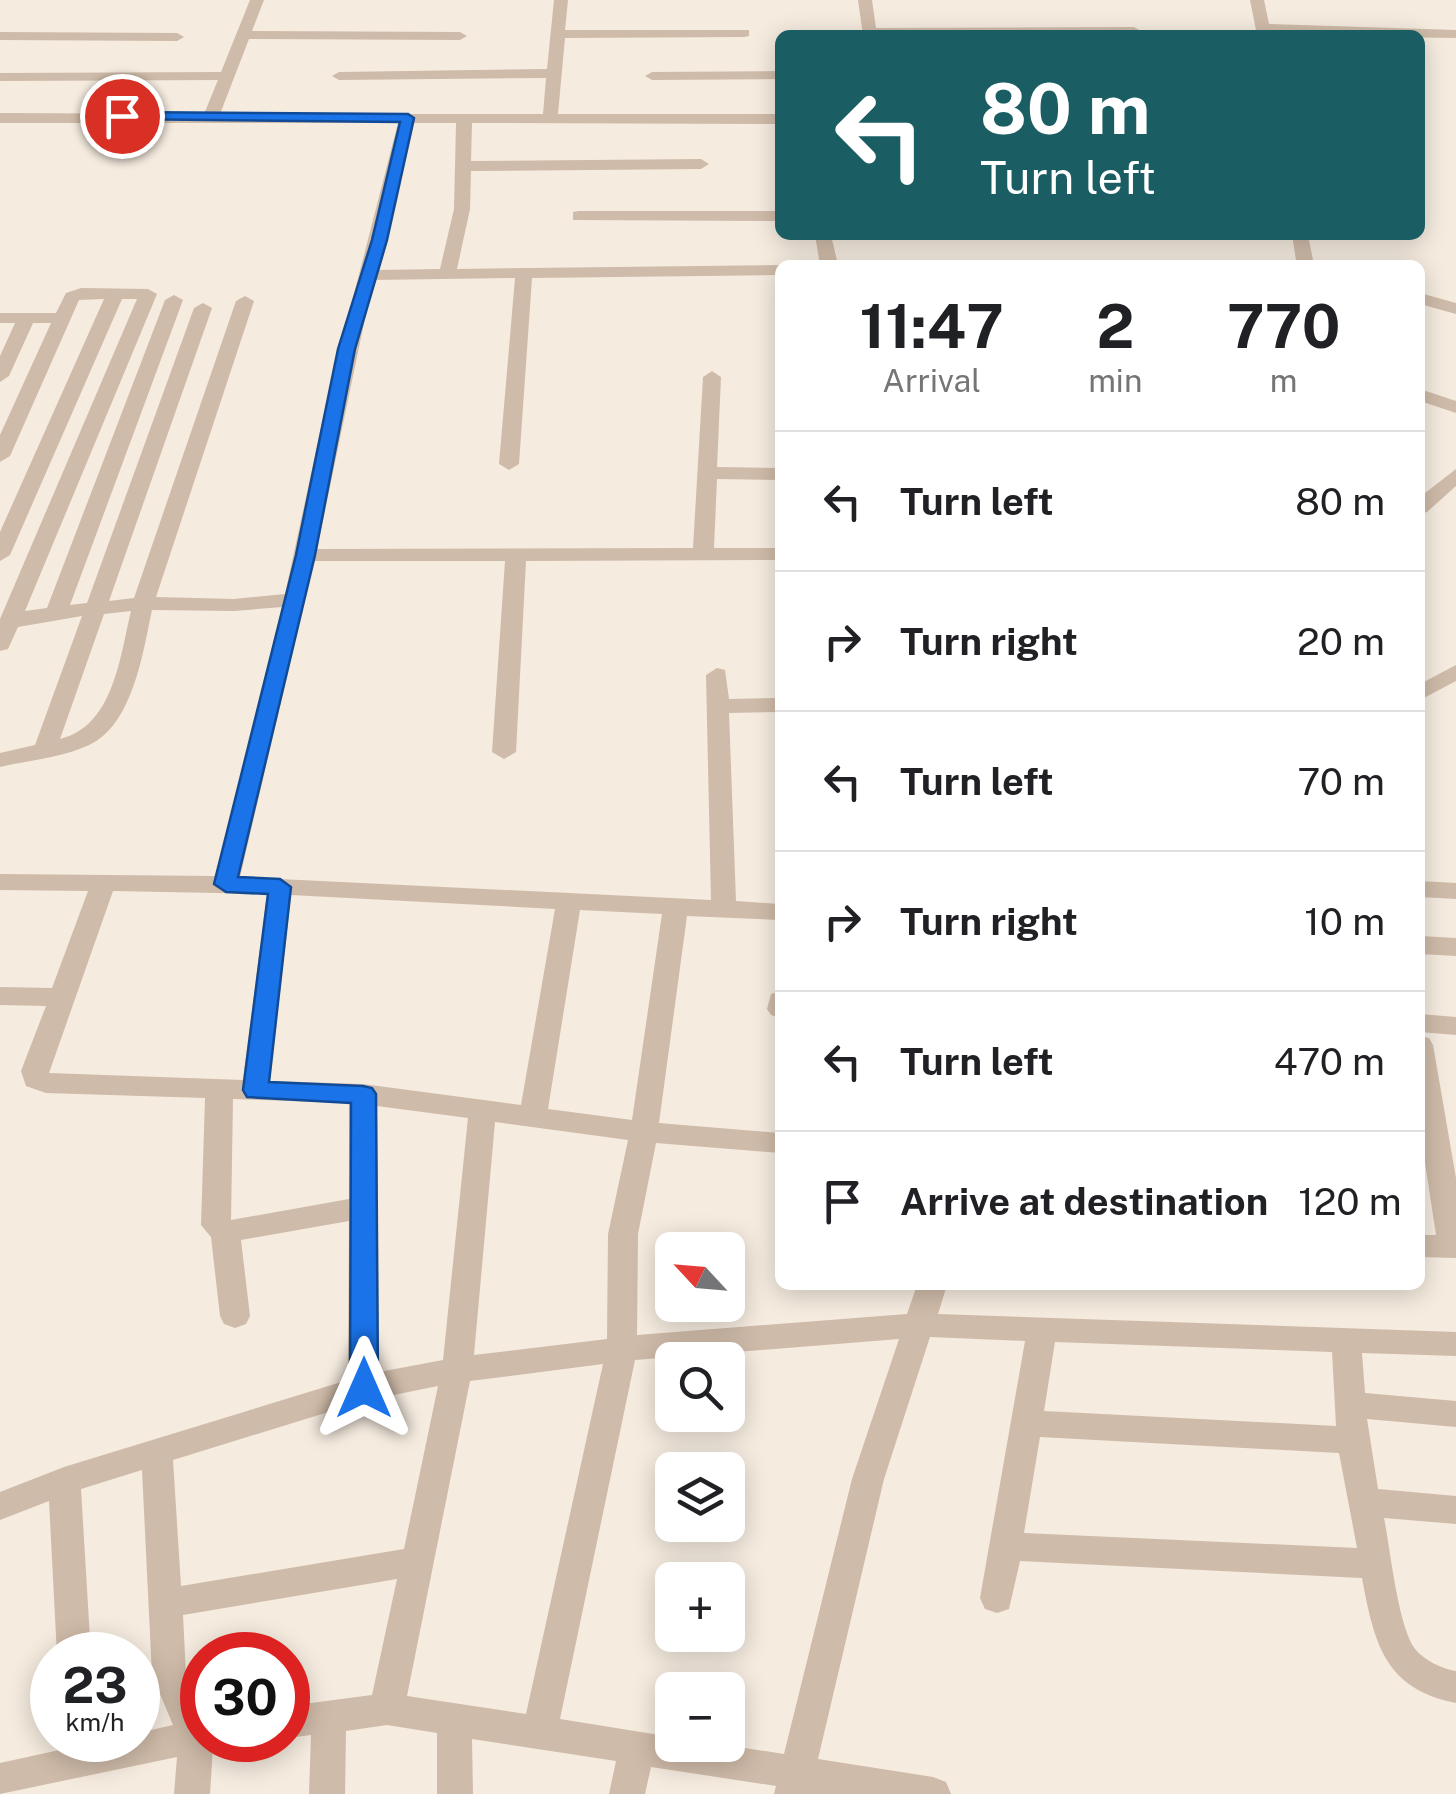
<!DOCTYPE html>
<meta charset="utf-8">
<style>
body{margin:0;font-family:"Public Sans",sans-serif;background:#f2f2f2;color:#202124;height:100vh;display:flex;flex-direction:column;font-size:38px;white-space:nowrap}
*{box-sizing:border-box;margin:0}
p{font-size:32px;color:#757577}
.icon{flex:none;width:55px;height:55px;fill:none;stroke:currentColor;stroke-width:2;stroke-linecap:round;stroke-linejoin:round}
.map{position:relative;flex:1;overflow:hidden}
.sheet{position:absolute;left:775px;top:260px;width:650px;height:1030px;display:flex;flex-direction:column;background:#fff;border-radius:15px;box-shadow:0 5px 25px #0003}
.sheet>*{flex:none}
.hud{position:absolute;left:775px;top:30px;width:650px;height:210px;border-radius:15px;box-shadow:0 5px 25px #0003;background:#1a5d63;color:#fff;overflow:hidden}
.needle{width:65px;rotate:296deg}
.buttons{position:absolute;left:655px;top:1232px;display:grid;gap:20px}
.buttons a{display:grid;place-items:center;width:90px;height:90px;border-radius:15px;background:#fff;box-shadow:0 5px 25px #0003;font-size:50px}
.speed{position:absolute;left:30px;top:1632px;display:flex;gap:20px;font-size:50px;font-weight:700;text-align:center}
.speed>*{display:grid;place-content:center;width:130px;height:130px;border-radius:50%;background:#fff;box-shadow:0 5px 25px #0003;line-height:1}
.speed small{font-size:25px;font-weight:400}
.speed .limit{border:15px solid #d22;background:#fff;color:#111}
.pin{position:absolute;display:grid;place-items:center;width:85px;height:85px;color:#fff;margin:-42px;border:5px solid #fff;border-radius:50%;box-shadow:0 2px 10px #0007}
.me{position:absolute;width:110px;margin:-55px;rotate:0deg;stroke-linejoin:round;filter:drop-shadow(0 0 8px #0008)}
.turn{display:flex;align-items:center;gap:35px;height:210px;padding:0 40px;font-size:45px}
.turn .icon{width:130px;height:130px;stroke-width:2.5}
.turn b{display:block;font-size:70px;line-height:85px}
.eta{display:flex;justify-content:space-evenly;align-items:center;height:170px;text-align:center}
.eta b{font-size:60px;font-weight:700;line-height:70px}
ul{padding:0;list-style:none}
li{display:flex;align-items:center;gap:30px;height:140px;padding:0 40px;border-top:2px solid #e0e0e0}
li div{flex:1}
li b{display:block;font-size:38px}
li em{font-style:normal}
.map>svg:first-child{display:block}
.lines{fill:none;stroke-linecap:round;stroke-linejoin:round}
.minor{fill:#cfbba9;fill-rule:evenodd}
.route{fill:#1a73e8;stroke:#114b97;stroke-width:2.5}
</style>
<div class="map">
<svg width="1456" height="1794" viewBox="0 0 1456 1794">
<rect width="100%" height="100%" fill="#f5ebdf"/>
<g class="lines">
<g class="minor">
<path d="M250 0H264L252 31 460 32 467 36 460 40 249 39 220 114H543L546 78 339 80 332 76 339 72 547 69 554 0H568L565 30H749V36L744 37 565 38 558 114H780V124L472 123 471 161 701 159 709 164 701 169 471 171 470 209 457 269 780 265V275L532 278 519 464 509 470 499 464 515 278 373 280 317 549 693 548 703 377 712 371 721 377 717 467 780 468V480L717 479 714 548H780V560L526 561 516 752 504 759 492 752 505 561H314L240 877 711 900 706 675 717 668 725 670 729 699 780 698V712L729 713 736 901 780 904V920L687 916 659 1123 780 1133V1153L656 1143 638 1234 637 1335 907 1314 917 1285H947L938 1314 1456 1332V1356L1362 1353 1365 1393 1456 1401V1427L1367 1419 1378 1489 1456 1496V1524L1384 1518C1390 1547 1398 1627 1415 1649 1424 1660 1442 1669 1456 1671V1703C1384 1689 1374 1642 1362 1578L1020 1561 1009 1609 997 1613 985 1609 980 1598 1025 1341 930 1337 884 1479 818 1759 933 1777 946 1782 951 1794H774L776 1786 651 1767 645 1794H609L616 1761 472 1739 473 1794H437V1733L387 1725 346 1731 345 1794H309L311 1735 288 1738V1706L372 1695 397 1579 183 1615 186 1675 202 1711V1740H217L213 1747 210 1794H174L177 1757 0 1794V1763L105 1740H138V1733L173 1725 152 1675 142 1470 81 1489 91 1655H57L49 1501 0 1520V1492L64 1467 348 1380 349 1221 241 1240 250 1316 246 1324 235 1328 224 1324 220 1316 211 1237 201 1225 205 1098 46 1093 26 1086 21 1071 46 1006 0 1005V987L52 988 88 891 0 890V874L216 876 282 607 234 611 152 610C143 652 133 725 89 745 61 758 30 760 0 767V753L35 745 82 616 18 627 8 649 0 651V619L137 299H122L10 555 0 561V532L104 299 79 300 10 456 0 462V435L51 323H33L9 376 0 382V356L15 323H0V313H56L66 293 81 288 148 289 157 294 25 611 47 608 165 300 174 295 183 300 70 605 87 603 194 308 203 303 212 308 109 601 134 598 236 301 245 296 254 301 156 597 234 599 285 594 329 391 398 123H0V113L204 114 218 80 0 81V73L221 72ZM414 123H456L454 209 440 269 377 270 387 240ZM131 611C120 656 114 726 60 739L104 614ZM113 891 267 894 243 1080 49 1073ZM291 895 555 909 521 1105 363 1084 270 1081ZM580 910 662 914 632 1120 548 1109ZM233 1099 349 1103V1199L231 1220ZM377 1106 468 1118 443 1360 379 1372ZM495 1122 628 1140 608 1234 607 1339 474 1355ZM899 1339 852 1479 784 1754 726 1745H672V1737L560 1719 635 1360ZM1055 1342 1332 1352 1336 1426 1044 1411ZM603 1364 526 1714 407 1696 470 1381ZM438 1386 404 1549 181 1586 173 1460 364 1401ZM1040 1437 1339 1453 1357 1548 1024 1533Z"/>
<polygon points="858,0 872,0 876,28 1134,27 1141,31 1135,35 863,35"/>
<polygon points="1250,0 1264,0 1269,24 1456,30 1456,38 1257,35"/>
<polygon points="0,32 177,33 184,37 177,41 0,40"/>
<polygon points="780,71 780,79 652,80 645,76 652,72"/>
<polygon points="579,211 780,211 780,221 573,220 573,212"/>
<polygon points="815,235 831,235 838,265 820,265"/>
<polygon points="1292,235 1308,235 1313,260 1321,265 1130,265 1139,260 1296,260"/>
<polygon points="1420,293 1456,303 1456,314 1420,304"/>
<polygon points="1420,389 1456,401 1456,413 1420,401"/>
<polygon points="1456,469 1456,486 1427,512 1420,514 1420,497"/>
<polygon points="1456,665 1456,681 1420,700 1420,684"/>
<polygon points="1420,881 1456,883 1456,899 1420,897"/>
<polygon points="1420,936 1456,938 1456,956 1420,954"/>
<polygon points="780,991 780,1018 771,1015 767,1009 771,994"/>
<polygon points="1420,1014 1456,1017 1456,1035 1420,1032"/>
<polygon points="1420,1036 1429,1038 1433,1045 1456,1178 1456,1258 1420,1257 1420,1235 1436,1235 1420,1130"/>
</g>
</g>
<polygon class="route" points="122,112 408,114 414,118 387,240 355,349 315,555 238,877 280,879 291,887 269,1082 363,1086 372,1088 376,1094 378,1388 374,1396 364,1400 354,1396 350,1388 351,1103 247,1097 243,1090 268,894 226,892 214,884 296,555 338,349 372,240 400,122 117,119 115,116"/>
</svg>
<div class="buttons">
<a><svg class="needle" viewBox="-14 -14 28 28"><path d="M0-13l5 13h-10z" fill="#e53935"/><path d="M0 13l5-13h-10z" fill="#757577"/></svg></a>
<a><svg class="icon" aria-label="search" viewBox="0 0 24 24"><circle cx="10" cy="10" r="6"/><path d="M15 15l6 6"/></svg></a>
<a><svg class="icon" aria-label="layers" viewBox="0 0 24 24"><path d="M12 4l9 5-9 5-9-5zM3 14l9 5 9-5"/></svg></a>
<a>+</a>
<a>−</a>
</div>
<div class="speed"><div>23<small>km/h</small></div><div class="limit">30</div></div>
<div class="pin" style="left:122px;top:116px;background:#d93025"><svg class="icon" aria-label="arrive" viewBox="0 0 24 24"><path d="M6 21V4h12l-3 4 3 4H6"/></svg></div>
<svg class="me" style="left:364px;top:1388px" viewBox="-20 -20 40 40"><path d="M0-17L14 15 0 8-14 15z" fill="#1a73e8" stroke="#fff" stroke-width="4"/></svg>
<div class="hud">
<div class="turn"><svg class="icon" aria-label="left" viewBox="0 0 24 24"><path d="M17 20v-9H6M10 6l-5 5 5 5"/></svg><div><b>80 m</b>Turn left</div></div>
</div>
<section class="sheet">
<div class="eta">
<div><b>11:47</b><p>Arrival</p></div>
<div><b>2</b><p>min</p></div>
<div><b>770</b><p>m</p></div>
</div>
<ul>
<li><svg class="icon" aria-label="left" viewBox="0 0 24 24"><path d="M17 20v-9H6M10 6l-5 5 5 5"/></svg><div><b>Turn left</b></div><em>80 m</em></li>
<li><svg class="icon" aria-label="right" viewBox="0 0 24 24"><path d="M7 20v-9h11M14 6l5 5-5 5"/></svg><div><b>Turn right</b></div><em>20 m</em></li>
<li><svg class="icon" aria-label="left" viewBox="0 0 24 24"><path d="M17 20v-9H6M10 6l-5 5 5 5"/></svg><div><b>Turn left</b></div><em>70 m</em></li>
<li><svg class="icon" aria-label="right" viewBox="0 0 24 24"><path d="M7 20v-9h11M14 6l5 5-5 5"/></svg><div><b>Turn right</b></div><em>10 m</em></li>
<li><svg class="icon" aria-label="left" viewBox="0 0 24 24"><path d="M17 20v-9H6M10 6l-5 5 5 5"/></svg><div><b>Turn left</b></div><em>470 m</em></li>
<li><svg class="icon" aria-label="arrive" viewBox="0 0 24 24"><path d="M6 21V4h12l-3 4 3 4H6"/></svg><div><b>Arrive at destination</b></div><em>120 m</em></li>
</ul>
</section>
</div>
